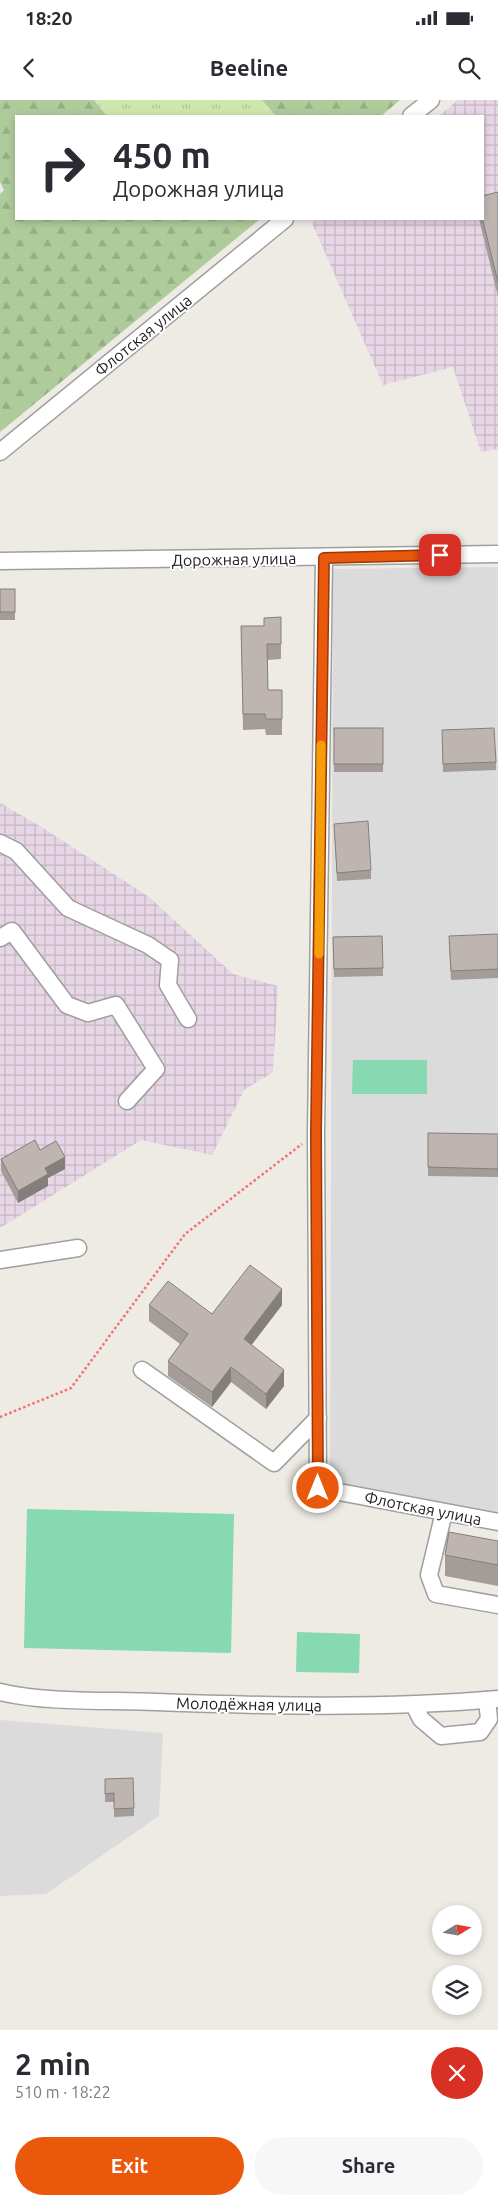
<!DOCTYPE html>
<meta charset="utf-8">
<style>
body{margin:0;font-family:Ubuntu,sans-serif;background:#f7f7f7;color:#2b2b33;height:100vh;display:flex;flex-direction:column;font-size:19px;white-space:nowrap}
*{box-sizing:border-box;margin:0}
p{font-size:16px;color:#7c7c81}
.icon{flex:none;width:28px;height:28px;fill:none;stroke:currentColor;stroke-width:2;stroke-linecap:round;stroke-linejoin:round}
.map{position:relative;height:1930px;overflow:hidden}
.side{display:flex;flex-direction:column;background:#fff;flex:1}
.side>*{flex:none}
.guide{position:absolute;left:15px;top:15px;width:469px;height:105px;border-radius:0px;box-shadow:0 2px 8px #0003;background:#fff;color:#2b2b33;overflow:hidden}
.needle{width:32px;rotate:79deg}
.fabs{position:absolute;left:432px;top:1805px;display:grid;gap:10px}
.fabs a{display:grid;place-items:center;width:50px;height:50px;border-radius:50%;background:#fff;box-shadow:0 2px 8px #0003;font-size:25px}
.pin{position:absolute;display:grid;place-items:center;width:42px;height:42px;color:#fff;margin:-21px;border-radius:10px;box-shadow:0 2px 8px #0006}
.me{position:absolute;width:55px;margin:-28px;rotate:0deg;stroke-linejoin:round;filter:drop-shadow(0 0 4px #0008)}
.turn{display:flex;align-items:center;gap:18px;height:105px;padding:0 15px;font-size:22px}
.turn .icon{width:65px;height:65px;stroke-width:2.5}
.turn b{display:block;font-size:35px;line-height:42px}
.round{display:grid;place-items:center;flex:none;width:52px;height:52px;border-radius:26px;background:#f7f7f7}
.overview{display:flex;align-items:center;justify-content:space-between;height:85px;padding:0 15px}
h1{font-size:30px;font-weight:700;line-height:38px}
.button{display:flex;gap:10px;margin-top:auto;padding:10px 15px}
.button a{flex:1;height:58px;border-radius:30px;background:#ea580c;color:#fff;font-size:20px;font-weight:700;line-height:58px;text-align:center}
.button a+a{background:#f7f7f7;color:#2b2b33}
.status{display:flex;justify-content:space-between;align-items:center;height:35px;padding:0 25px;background:#fff;direction:ltr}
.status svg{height:14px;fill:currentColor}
header{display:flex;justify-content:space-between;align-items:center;height:65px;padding:0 15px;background:#fff;font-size:22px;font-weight:700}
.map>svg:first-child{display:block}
.residential{fill:#dcdbdb}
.industrial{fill:url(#industrial-grid)}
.grass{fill:url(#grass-tufts)}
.forest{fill:url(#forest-firs)}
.pitch{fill:#86d9b0}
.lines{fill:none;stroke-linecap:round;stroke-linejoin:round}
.minor-casing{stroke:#9f9f9f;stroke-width:19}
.path{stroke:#f27171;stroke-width:2.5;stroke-dasharray:2.5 2.5;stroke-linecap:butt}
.minor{stroke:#fff;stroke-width:16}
.wall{fill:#a39c98}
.shaded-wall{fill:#857f7c}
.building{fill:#beb5b1;stroke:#857f7c}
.route-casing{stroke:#983908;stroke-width:12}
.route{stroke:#ea580c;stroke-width:9}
.slow{stroke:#f59e0b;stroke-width:9}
.labels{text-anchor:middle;stroke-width:4;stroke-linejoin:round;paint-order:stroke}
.street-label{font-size:16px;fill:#1e1e1e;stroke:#fff}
</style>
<div class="status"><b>18:20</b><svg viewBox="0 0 49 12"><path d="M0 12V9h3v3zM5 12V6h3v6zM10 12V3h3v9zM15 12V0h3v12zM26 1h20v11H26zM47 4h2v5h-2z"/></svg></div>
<header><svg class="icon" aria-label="back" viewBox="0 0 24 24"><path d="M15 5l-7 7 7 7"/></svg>Beeline<svg class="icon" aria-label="search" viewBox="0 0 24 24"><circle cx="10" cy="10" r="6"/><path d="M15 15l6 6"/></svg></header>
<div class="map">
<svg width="498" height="1930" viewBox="0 0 498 1930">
<defs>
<pattern id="industrial-grid" width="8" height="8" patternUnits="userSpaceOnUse" patternTransform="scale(1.25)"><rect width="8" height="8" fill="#e7d6e5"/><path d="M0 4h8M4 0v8" fill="none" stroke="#c6b7c4"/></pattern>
<pattern id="grass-tufts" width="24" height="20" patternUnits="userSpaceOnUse" patternTransform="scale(1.25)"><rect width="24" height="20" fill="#cfe6ac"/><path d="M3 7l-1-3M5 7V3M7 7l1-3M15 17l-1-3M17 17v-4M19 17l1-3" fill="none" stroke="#b1c594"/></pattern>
<pattern id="forest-firs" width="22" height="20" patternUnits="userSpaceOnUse" patternTransform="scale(1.25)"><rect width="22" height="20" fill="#aecb9b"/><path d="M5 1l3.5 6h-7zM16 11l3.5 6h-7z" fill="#95ae85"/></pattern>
</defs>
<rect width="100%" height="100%" fill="#eeeae4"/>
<g class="residential">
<polygon points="498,467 498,1414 330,1382 333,469"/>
<polygon points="0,1620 163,1633 159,1716 46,1794 0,1796"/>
</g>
<g class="industrial">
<polygon points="458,0 498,0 498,349 481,352 453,267 383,285 312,123 317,119 482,119 482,16 439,16"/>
<polygon points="0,703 40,726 149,797 233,874 278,886 273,972 244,990 212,1055 141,1040 0,1128"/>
</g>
<polygon class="grass" points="94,0 262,0 276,16 107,16"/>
<g class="forest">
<polygon points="0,0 94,0 107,16 16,16 16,119 260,119 0,332 0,94 4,90 0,82"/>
<polygon points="262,0 400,0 381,16 276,16"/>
</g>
<g class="pitch">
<polygon points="353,960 427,960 427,994 352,994"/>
<polygon points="27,1409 234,1414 231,1553 24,1548"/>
<polygon points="297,1532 360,1534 359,1573 296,1572"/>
</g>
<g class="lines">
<defs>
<g id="minor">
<polyline points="411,16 431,0"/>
<polyline points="0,352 285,119"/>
<polyline points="324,458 316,1033 318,1388 498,1422"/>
<polyline points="0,461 498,454"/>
<polyline points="0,743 16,751 68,808 148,845 170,860 168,885 188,919"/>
<polyline points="0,838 12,831 67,905 88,913 116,905 156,969 127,1001"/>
<polyline points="0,1160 78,1148"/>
<polyline points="142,1270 274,1363 318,1318"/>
<polyline points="444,1412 429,1475 436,1494 498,1505"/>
<path d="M0 1592C47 1603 107 1600 156 1602 270 1606 384 1609 498 1599"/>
<polyline points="414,1605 421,1619 441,1636 480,1632 489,1619 487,1600"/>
</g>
</defs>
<use href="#minor" class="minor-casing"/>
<polyline class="path" points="0,1317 71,1288 185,1134 302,1044"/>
<use href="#minor" class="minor"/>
</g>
<g class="wall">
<polygon points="498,92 498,197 479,119 482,119 482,96"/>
<rect x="0" y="489" width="15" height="31"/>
<polygon points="281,517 281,559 268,560 268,590 282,590 282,635 266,635 265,629 243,630 241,526 264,526"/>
<rect x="334" y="628" width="49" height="44"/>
<polygon points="442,639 496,662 496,670 443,672"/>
<polygon points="334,724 371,770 371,779 337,781"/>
<polygon points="498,834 498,878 451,880 449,844"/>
<polygon points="382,836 383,876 334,877 333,837"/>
<polygon points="428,1033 498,1034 498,1077 428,1076"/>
<polygon points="40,1050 65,1069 48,1078 48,1086 18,1103 1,1071 1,1059"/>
<polygon points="149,1205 212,1214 282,1205 251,1245 284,1286 266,1309 231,1282 212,1307 168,1276 168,1261 180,1244 149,1221"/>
<polygon points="498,1441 498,1486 445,1476 445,1455"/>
<polygon points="105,1679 134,1708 134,1716 114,1717 114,1702 105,1702"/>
</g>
<g class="shaded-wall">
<polygon points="65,1057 65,1069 48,1078 48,1086 18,1103 18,1091 45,1068"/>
<polygon points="282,1189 282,1205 244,1255 244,1239"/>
<polygon points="231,1267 231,1282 212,1307 212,1292"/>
<polygon points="284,1270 284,1286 266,1309 266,1294"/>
</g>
<g class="building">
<polygon points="498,92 498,182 482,117 482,96"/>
<rect x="0" y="489" width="15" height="23"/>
<polygon points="281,517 281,544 267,544 268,590 282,590 282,619 266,619 265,614 243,614 241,526 264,526 264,518"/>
<rect x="334" y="628" width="49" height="36"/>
<polygon points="494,628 496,662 443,664 442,630"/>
<polygon points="368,721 371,770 337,773 334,724"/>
<polygon points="498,834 498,869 451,871 449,836"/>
<polygon points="382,836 383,868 334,869 333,837"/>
<polygon points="428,1033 498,1034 498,1069 428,1067"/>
<polygon points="35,1040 40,1050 56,1041 65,1057 45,1068 48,1074 18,1091 1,1059"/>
<polygon points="250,1165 282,1189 244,1239 284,1270 266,1294 231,1267 212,1292 168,1261 188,1234 149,1205 168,1181 212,1214"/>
<polygon points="449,1432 498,1441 498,1465 445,1455"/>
<polygon points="133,1678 134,1708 114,1709 114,1693 105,1694 105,1679"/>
</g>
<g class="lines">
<defs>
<polyline id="route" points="318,1388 316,1033 324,458 440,455"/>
</defs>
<use href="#route" class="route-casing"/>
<use href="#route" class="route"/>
<polyline class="slow" points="319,854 321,645"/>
</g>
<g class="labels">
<g class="street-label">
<text transform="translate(143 235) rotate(-39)" y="6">Флотская улица</text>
<text transform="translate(234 459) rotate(-1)" y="6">Дорожная улица</text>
<text transform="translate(423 1408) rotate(11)" y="6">Флотская улица</text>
<text transform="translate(249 1604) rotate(1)" y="6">Молодёжная улица</text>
</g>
</g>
</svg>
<div class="fabs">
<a><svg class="needle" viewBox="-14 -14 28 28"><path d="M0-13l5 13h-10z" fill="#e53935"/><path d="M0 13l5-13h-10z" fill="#7c7c81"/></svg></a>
<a><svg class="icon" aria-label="layers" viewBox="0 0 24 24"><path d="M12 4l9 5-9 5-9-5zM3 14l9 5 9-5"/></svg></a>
</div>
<div class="pin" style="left:440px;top:455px;background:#d93025"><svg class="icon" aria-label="arrive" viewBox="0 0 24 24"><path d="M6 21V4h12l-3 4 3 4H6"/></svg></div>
<svg class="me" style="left:318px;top:1388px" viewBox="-20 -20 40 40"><circle r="17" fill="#ea580c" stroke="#fff" stroke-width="3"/><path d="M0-11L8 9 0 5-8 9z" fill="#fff"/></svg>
<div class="guide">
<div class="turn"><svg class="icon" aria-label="right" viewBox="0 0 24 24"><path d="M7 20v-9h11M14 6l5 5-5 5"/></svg><div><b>450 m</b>Дорожная улица</div></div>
</div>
</div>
<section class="side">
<div class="overview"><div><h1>2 min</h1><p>510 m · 18:22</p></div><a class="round" style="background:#d93025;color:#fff"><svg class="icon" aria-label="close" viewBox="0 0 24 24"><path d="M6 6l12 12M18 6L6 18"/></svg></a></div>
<div class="button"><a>Exit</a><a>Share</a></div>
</section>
